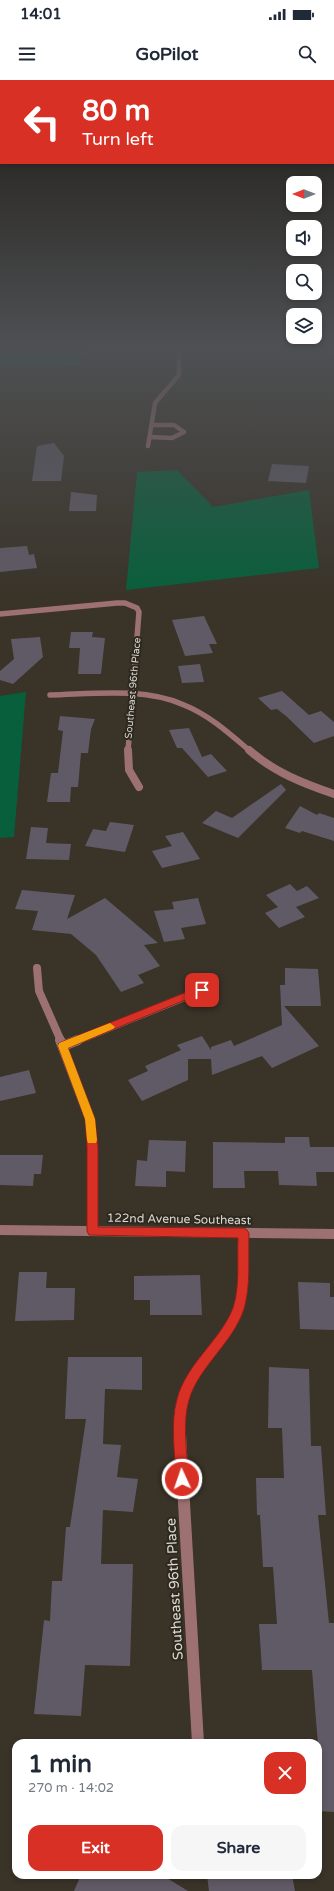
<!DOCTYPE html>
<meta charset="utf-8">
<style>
body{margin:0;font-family:"Varela Round",sans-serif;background:#f6f6f7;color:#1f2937;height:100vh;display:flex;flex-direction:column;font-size:15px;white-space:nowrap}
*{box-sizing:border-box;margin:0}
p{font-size:13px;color:#747a83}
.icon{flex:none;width:22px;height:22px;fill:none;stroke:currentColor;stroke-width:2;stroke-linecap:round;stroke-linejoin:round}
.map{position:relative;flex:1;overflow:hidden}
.side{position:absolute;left:12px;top:1659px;width:310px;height:140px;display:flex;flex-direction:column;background:#fff;border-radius:12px;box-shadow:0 2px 6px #0003}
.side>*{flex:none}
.banner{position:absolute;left:0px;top:0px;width:334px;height:84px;box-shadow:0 2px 6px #0003;background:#d93025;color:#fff;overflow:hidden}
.needle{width:26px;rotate:270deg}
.controls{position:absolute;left:286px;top:96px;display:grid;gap:8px}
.controls a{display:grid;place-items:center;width:36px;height:36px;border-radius:8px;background:#fff;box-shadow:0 2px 6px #0003;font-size:20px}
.pin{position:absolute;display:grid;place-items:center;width:34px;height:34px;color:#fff;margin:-17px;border-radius:8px;box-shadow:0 2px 6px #0006}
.me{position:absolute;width:44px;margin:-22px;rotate:357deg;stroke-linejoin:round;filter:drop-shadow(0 0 3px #0008)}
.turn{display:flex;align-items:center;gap:14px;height:84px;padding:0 16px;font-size:18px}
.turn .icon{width:52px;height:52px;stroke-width:2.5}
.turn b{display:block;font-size:28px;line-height:34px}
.round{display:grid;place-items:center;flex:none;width:42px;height:42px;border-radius:12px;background:#f6f6f7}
.head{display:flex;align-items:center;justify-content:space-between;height:68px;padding:0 16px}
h1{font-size:24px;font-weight:700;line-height:30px}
.primary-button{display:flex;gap:8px;margin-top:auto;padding:8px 16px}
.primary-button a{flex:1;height:46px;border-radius:12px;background:#d93025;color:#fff;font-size:16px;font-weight:700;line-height:46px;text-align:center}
.primary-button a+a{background:#f6f6f7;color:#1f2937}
.status{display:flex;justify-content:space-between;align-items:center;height:28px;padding:0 20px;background:#fff;direction:ltr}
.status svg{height:11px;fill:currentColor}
header{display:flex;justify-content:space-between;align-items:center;height:52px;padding:0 16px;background:#fff;font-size:18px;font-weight:700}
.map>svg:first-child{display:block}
.green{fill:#075f3b}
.building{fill:#605a66}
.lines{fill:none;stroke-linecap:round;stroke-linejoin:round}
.minor-far4{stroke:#9d7071;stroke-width:4.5}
.minor-far3{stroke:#9d7071;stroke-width:5.5}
.minor-far2{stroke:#9d7071;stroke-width:8}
.minor-far1{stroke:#9d7071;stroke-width:10}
.minor{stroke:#9d7071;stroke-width:12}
.route{fill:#d93025;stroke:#8d1f18}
.slow{fill:#f59e0b}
.labels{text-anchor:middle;stroke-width:4;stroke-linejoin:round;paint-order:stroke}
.far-street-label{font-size:10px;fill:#dddad3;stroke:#2e291f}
.street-label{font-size:12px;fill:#dddad3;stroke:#2e291f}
.near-street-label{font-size:14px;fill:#dddad3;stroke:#2e291f}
</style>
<div class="status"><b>14:01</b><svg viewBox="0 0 49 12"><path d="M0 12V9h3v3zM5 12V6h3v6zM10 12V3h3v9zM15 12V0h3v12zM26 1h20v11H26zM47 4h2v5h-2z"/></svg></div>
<header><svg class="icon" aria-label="menu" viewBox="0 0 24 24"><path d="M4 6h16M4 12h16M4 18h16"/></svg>GoPilot<svg class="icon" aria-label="search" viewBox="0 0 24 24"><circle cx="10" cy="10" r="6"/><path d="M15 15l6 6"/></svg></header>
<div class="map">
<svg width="334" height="1811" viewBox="0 0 334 1811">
<rect width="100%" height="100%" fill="#393328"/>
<g class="green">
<polygon points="0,268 84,268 80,286 0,285"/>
<polygon points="177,390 213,427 309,410 319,488 126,510 137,392"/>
<polygon points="26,612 14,757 0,758 0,616"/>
</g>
<g class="building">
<polygon points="54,363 64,376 61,401 32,401 37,366"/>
<polygon points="272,384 309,386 306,403 268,401"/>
<polygon points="71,412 97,415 96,431 69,431"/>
<polygon points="27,466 29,475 34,474 37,488 0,492 0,468"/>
<polygon points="204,536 217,564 209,564 213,573 185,576 172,540"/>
<polygon points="71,552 93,552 92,557 105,558 101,594 78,594 80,568 69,568"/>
<polygon points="40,557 43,577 13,604 0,600 0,591 14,579 11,559"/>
<polygon points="200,584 204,602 182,603 178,586"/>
<polygon points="282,611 309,635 321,631 334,642 334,656 314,663 286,636 277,629 271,630 258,618"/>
<polygon points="60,636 95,639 91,649 88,673 81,673 78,707 71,707 70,722 47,722 51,693 58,693 63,651 58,650"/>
<polygon points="189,648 202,677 211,674 227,691 208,697 182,668 177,668 169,650"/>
<polygon points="281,704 286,710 238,758 202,743 216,731 232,738"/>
<polygon points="300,726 317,735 319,733 334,738 334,761 302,751 300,753 285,748"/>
<polygon points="110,742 134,745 125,772 85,766 93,749 106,751"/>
<polygon points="31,747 48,748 46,763 71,764 69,780 26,779"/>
<polygon points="183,752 200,779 162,788 152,771 172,766 165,756"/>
<polygon points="290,804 297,811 307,806 319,818 296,827 305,837 279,848 265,833 278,827 266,815"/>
<polygon points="22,810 75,815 67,839 105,818 158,863 144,865 160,886 138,895 144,903 121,912 96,875 71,854 32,850 38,831 15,829"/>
<polygon points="198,818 206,844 181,848 185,859 164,862 154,831 174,829 172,822"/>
<polygon points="285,888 318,889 321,926 284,926 319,966 272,988 262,976 212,995 211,979 188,979 188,1000 142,1021 128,1000 148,991 145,986 181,970 177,965 202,956 211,970 211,967 231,960 234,966 282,945 280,905 285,905"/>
<polygon points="29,990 36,1013 0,1021 0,997"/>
<polygon points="285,1057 309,1057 310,1067 334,1067 334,1092 316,1092 317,1106 279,1105 278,1091 244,1091 245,1108 213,1108 213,1062 285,1063"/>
<polygon points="149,1060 186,1061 185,1092 166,1091 166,1107 135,1106 137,1080 147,1081"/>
<polygon points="0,1075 43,1075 41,1094 34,1094 33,1106 0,1105"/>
<polygon points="19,1192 47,1192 46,1208 75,1208 74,1240 15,1241"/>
<polygon points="200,1195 202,1235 150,1235 150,1220 134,1220 134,1196"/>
<polygon points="298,1202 330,1203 330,1217 334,1217 334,1250 300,1249"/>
<polygon points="68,1277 142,1277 142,1310 105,1309 103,1364 121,1365 117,1397 138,1399 133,1432 103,1430 101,1484 133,1484 130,1586 85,1585 81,1636 34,1634 44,1540 50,1541 52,1501 62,1501 66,1447 70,1447 86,1339 65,1339"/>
<polygon points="269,1287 309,1289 311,1366 321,1366 326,1435 318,1435 329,1543 334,1543 334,1732 318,1731 318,1665 312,1590 262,1590 259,1544 277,1544 273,1487 263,1487 260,1435 257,1435 256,1398 284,1398 282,1348 268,1348"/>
<polygon points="81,1795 162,1795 188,1811 74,1811"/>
<polygon points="207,1795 292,1795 295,1811 209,1811"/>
</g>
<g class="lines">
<g class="minor-far4">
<polyline points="150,357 172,358 184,352 174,345 152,345"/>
<polyline points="148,366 155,323 179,295 179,268"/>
</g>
<g class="minor-far3">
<polyline points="0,534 117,523 125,523 137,528 139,532 128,671"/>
<path d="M50 615C93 614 144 607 184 625 209 635 229 653 250 671"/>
</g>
<g class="minor-far2">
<polyline points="128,670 129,690 139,707"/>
<path d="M249 670C274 692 302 703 334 714"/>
<polyline points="37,888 39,911 61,961"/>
<polyline points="76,961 202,910"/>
</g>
<g class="minor-far1">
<polyline points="60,960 90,1039 93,1067 93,1151"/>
<polyline points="63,966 78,960"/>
<polyline points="0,1150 334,1154"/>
<path d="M180 1333C183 1296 217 1272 233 1241 247 1213 243 1183 244 1153"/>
</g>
<polyline class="minor" points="180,1332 180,1354 198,1663"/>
</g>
<linearGradient id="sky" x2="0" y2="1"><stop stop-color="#1f1c16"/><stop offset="0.51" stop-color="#4e5053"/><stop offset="1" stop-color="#4e5053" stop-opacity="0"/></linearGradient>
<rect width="334" height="522" fill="url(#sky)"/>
<path class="route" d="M202 906 205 907 206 910 205 912 68 968 95 1039 98 1067V1147L244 1148 247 1150 249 1153C248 1178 251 1205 244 1229 233 1263 199 1286 189 1320 182 1344 187 1374 189 1399L187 1403 182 1405 178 1403 176 1399C175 1373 170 1344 177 1319 186 1284 220 1261 233 1228 240 1207 237 1180 238 1158L89 1155 87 1151V1067L85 1039 58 966 59 963Z"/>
<polygon class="slow" points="110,943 115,947 113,949 68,968 95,1039 97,1060 96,1063 88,1063 87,1060 85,1039 58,966 59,963"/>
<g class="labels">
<g class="far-street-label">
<text transform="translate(132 608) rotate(-85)" y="4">Southeast 96th Place</text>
</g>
<g class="street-label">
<text transform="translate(179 1139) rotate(1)" y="4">122nd Avenue Southeast</text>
</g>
<g class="near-street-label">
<text transform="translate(174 1509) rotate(-93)" y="5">Southeast 96th Place</text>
</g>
</g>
</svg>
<div class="controls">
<a><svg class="needle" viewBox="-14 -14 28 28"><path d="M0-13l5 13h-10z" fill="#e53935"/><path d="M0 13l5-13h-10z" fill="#747a83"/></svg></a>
<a><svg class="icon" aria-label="sound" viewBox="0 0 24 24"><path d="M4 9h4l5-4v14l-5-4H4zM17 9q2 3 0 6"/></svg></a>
<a><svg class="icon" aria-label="search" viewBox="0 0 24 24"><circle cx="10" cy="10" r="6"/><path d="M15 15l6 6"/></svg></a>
<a><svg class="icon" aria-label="layers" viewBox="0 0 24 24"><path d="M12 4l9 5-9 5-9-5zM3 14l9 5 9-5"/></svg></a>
</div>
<div class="pin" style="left:202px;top:910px;background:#d93025"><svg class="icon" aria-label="arrive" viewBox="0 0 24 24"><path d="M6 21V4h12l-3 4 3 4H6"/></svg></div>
<svg class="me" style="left:182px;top:1399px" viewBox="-20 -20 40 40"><circle r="17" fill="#d93025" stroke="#fff" stroke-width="3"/><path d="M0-11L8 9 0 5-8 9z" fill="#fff"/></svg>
<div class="banner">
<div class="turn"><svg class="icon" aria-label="left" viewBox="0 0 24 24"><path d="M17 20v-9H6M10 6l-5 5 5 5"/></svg><div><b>80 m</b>Turn left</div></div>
</div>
<section class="side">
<div class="head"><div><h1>1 min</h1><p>270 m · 14:02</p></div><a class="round" style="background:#d93025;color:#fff"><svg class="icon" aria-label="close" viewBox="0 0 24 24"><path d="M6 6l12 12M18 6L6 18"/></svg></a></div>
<div class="primary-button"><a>Exit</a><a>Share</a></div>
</section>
</div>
